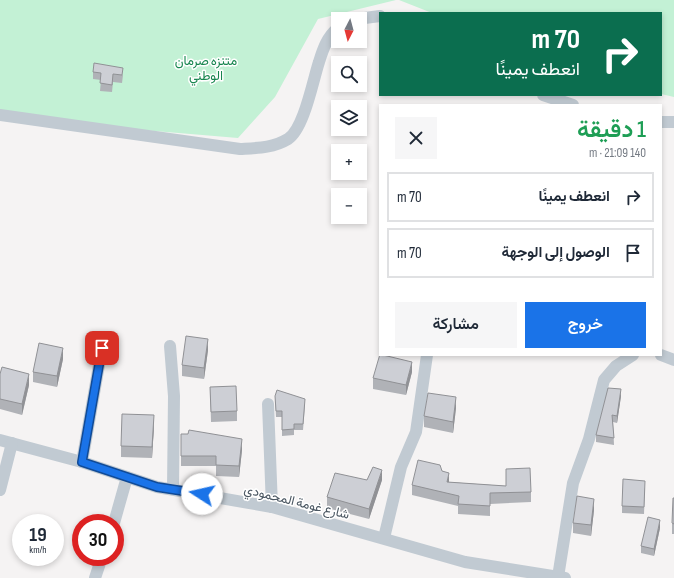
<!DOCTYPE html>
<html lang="ar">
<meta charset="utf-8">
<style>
body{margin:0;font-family:"Sofia Sans Condensed",Vazirmatn,sans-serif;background:#f6f6f7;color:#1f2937;direction:rtl;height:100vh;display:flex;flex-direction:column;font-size:15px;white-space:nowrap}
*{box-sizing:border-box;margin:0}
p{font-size:13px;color:#747a83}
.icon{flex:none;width:22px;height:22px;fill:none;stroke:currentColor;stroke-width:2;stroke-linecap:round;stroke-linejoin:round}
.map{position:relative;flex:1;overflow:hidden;direction:ltr}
.drawer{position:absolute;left:379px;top:104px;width:283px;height:252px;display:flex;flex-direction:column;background:#fff;border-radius:0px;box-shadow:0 2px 6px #0003;direction:rtl}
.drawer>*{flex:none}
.banner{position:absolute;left:379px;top:12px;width:283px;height:84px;border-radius:0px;box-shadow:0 2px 6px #0003;direction:rtl;background:#0b6e4f;color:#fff;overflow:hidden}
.needle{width:26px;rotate:186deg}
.fabs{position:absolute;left:331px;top:12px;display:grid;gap:8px}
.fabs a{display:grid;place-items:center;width:36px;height:36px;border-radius:0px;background:#fff;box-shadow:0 2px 6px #0003;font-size:20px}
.speed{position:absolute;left:12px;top:514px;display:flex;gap:8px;font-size:20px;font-weight:700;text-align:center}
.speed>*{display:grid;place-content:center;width:52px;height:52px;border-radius:50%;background:#fff;box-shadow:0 2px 6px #0003;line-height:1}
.speed small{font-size:10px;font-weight:400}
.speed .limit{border:6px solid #d22;background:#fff;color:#111}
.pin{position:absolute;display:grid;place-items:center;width:34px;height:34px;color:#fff;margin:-17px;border-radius:8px;box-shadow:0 2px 6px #0006}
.me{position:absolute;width:44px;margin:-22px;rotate:280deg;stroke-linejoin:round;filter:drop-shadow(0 0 3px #0008)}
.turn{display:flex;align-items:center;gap:14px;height:84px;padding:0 16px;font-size:18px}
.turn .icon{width:52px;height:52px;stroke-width:2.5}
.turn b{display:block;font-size:28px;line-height:34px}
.round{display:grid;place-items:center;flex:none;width:42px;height:42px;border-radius:0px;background:#f6f6f7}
.headline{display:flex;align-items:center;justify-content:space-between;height:68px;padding:0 16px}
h1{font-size:24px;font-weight:600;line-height:30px;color:#1e9e55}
.action{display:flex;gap:8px;margin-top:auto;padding:8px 16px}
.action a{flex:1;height:46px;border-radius:0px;background:#1a73e8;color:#fff;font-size:16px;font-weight:600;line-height:46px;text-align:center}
.action a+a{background:#f6f6f7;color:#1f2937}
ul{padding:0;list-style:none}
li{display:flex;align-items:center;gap:12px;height:50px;margin:0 8px 6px;padding:0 8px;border:2px solid #e0e1e3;border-radius:0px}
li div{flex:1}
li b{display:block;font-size:15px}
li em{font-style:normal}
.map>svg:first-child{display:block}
.green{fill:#c3f1d5}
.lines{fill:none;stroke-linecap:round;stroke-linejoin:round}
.minor{stroke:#c1cad2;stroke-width:12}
.wall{fill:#b0b2b7}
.shaded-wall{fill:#909195}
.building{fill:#cdcfd5;stroke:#909195}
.route-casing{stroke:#114b97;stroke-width:10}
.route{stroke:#1a73e8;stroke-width:7}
.labels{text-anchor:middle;stroke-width:3;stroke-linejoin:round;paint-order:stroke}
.park-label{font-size:13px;fill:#17864f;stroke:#fff}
.street-label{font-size:13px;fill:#4a5661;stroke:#fff}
</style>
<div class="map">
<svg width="674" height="578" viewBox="0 0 674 578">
<rect width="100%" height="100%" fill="#f5f3f3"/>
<g class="green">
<polygon points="0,0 396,0 318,19 275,97 238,138 0,118"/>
<polygon points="399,0 674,0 674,97 661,94 661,13 432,13"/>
</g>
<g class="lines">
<g class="minor">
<polyline points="357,19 380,16"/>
<polyline points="543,95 573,105"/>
<path d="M0 115 240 149C257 148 273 148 288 139 304 129 313 80 319 62 323 49 327 37 338 28"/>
<polyline points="661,122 674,122"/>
<polyline points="170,346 174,396 173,489"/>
<polyline points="661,355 674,360"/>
<polyline points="268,404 272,507"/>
<polyline points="0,440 82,462 157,487 272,507 465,562 565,578"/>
<polyline points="82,462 102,348"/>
<polyline points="0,490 12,443"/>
<polyline points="114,523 127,477"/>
<polyline points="384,538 401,467 416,432 427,355"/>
<polyline points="558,577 573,483 589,439 604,380 616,366 633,355"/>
<polyline points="95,578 102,557"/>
</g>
</g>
<g class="wall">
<polygon points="93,72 123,75 122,83 113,82 112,92 100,91 101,80 93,79"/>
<polygon points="208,350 204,379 182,376 182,365"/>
<polygon points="63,359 57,387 33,382 33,372"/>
<polygon points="412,372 406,395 373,389 373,378"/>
<polygon points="0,374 29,385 22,415 0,409"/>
<polygon points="210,387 237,411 237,421 211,422"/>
<polygon points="275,396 305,405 303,430 294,430 294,435 282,436 282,417 276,417"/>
<polygon points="621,396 617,423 613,422 614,445 596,442 596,435"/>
<polygon points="456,408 453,433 424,427 424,416"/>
<polygon points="154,426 152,458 121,457 121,446"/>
<polygon points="181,434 242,450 239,477 216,476 216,466 181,466"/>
<polygon points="506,469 531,492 531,502 490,504 490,516 458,514 458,506 412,495 412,485 442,471 449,482 506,486"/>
<polygon points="382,480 369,519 327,508 327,497"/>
<polygon points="645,488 644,514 622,513 622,506"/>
<polygon points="674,498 674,534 672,534 672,523"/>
<polygon points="594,510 591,536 573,533 573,523"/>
<polygon points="660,528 654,556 641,553 641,546"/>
</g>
<g class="shaded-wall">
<polygon points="208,339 208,350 204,379 204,368"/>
<polygon points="63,348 63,359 57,387 57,376"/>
<polygon points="412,362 412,372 406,395 406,385"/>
<polygon points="29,374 29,385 22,415 22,404"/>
<polygon points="621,389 621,396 617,423 617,416"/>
<polygon points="456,397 456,408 453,433 453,422"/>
<polygon points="154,415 154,426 152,458 152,447"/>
<polygon points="242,439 242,450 239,477 239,466"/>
<polygon points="382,470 382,480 369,519 369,509"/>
<polygon points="449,473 449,484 447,482"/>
<polygon points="594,499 594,510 591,536 591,525"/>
<polygon points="660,520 660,528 654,556 654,549"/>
</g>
<g class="building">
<polygon points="94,63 123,68 122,75 113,74 112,85 100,83 101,73 93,72"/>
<polygon points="186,336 208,339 204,368 182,365"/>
<polygon points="39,343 63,348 57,376 33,372"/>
<polygon points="380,354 380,355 383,355 412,362 406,385 373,378"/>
<polygon points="2,367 29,374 22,404 0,399 0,374"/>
<polygon points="236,386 237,411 211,412 210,387"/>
<polygon points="608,388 621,389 617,416 612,415 614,438 596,435"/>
<polygon points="277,390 305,399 303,424 294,424 294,429 282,430 282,411 276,411 275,396"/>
<polygon points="428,393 456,397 453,422 424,416"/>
<polygon points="122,414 154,415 152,447 121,446"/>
<polygon points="189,430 242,439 239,466 216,465 216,456 181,456 181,434 188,434"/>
<polygon points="418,460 440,465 442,471 449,473 447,482 506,486 506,469 530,468 531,492 490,493 490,506 458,504 459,496 412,485"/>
<polygon points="373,467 382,470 369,509 327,497 335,473 367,480"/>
<polygon points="623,479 645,481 644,507 622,506"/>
<polygon points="577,496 594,499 591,525 573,523"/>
<polygon points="673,498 674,498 674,524 672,523"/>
<polygon points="648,517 660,520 654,549 641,546"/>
</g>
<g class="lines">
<defs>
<polyline id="route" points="102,348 82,462 157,487 202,494"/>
</defs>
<use href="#route" class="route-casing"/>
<use href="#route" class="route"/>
</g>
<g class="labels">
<g class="park-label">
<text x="206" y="65">متنزه صرمان<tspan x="206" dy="15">الوطني</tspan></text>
</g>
<g class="street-label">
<text transform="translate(297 501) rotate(14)" y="5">شارع غومة المحمودي</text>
</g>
</g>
</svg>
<div class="fabs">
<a><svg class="needle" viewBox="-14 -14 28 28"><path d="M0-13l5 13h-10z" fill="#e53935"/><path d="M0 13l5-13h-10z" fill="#747a83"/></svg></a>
<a><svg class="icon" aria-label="search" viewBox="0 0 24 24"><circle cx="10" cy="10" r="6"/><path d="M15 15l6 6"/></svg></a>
<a><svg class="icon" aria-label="layers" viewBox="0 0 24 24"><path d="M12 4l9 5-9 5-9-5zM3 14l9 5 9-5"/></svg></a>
<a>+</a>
<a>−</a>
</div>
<div class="speed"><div>19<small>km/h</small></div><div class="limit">30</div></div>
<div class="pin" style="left:102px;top:348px;background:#d93025"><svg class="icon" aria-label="arrive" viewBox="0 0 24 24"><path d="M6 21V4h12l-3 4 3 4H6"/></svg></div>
<svg class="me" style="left:202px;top:494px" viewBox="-20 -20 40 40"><circle r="19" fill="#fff"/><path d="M0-13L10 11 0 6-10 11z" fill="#1a73e8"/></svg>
<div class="banner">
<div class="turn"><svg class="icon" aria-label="right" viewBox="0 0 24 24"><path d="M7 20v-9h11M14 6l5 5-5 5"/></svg><div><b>70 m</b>انعطف يمينًا</div></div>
</div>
<section class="drawer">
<div class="headline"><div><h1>1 دقيقة</h1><p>140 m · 21:09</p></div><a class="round"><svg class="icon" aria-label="close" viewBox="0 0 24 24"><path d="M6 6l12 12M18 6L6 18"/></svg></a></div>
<ul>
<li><svg class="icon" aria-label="right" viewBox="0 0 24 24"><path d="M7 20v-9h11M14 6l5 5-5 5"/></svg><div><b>انعطف يمينًا</b></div><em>70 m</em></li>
<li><svg class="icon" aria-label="arrive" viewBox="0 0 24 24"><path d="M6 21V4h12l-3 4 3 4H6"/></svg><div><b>الوصول إلى الوجهة</b></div><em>70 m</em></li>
</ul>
<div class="action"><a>خروج</a><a>مشاركة</a></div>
</section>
</div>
